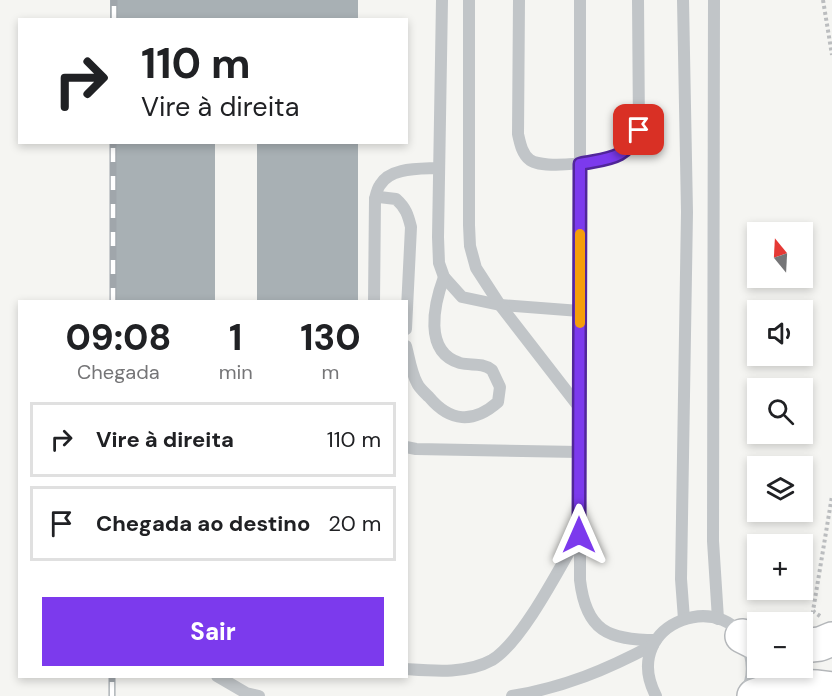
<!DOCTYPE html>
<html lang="pt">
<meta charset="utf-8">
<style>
body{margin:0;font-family:"DM Sans",sans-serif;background:#f2f2f2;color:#202124;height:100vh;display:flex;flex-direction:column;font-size:22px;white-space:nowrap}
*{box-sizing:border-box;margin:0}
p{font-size:20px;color:#757577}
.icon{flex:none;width:33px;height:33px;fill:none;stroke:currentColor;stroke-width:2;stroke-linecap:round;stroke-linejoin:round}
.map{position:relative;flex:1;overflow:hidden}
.drawer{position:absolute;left:18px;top:300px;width:390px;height:378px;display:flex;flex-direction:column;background:#fff;border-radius:0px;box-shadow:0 3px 9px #0003}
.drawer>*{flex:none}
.top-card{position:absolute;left:18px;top:18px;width:390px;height:126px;border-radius:0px;box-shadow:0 3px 9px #0003;background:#fff;color:#202124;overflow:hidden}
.needle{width:39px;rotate:342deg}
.controls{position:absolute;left:747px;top:222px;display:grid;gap:12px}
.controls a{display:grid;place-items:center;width:66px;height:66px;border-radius:0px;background:#fff;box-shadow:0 3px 9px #0003;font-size:30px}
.pin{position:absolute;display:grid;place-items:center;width:51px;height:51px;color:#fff;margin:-26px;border-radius:12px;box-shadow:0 3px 9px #0006}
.me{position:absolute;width:66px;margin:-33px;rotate:0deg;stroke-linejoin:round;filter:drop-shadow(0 0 4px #0008)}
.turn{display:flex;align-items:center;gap:21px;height:126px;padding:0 24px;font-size:27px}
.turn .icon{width:78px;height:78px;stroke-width:2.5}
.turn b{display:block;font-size:42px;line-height:51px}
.eta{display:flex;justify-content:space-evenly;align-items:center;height:102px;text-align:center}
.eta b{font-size:36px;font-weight:800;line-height:42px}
.primary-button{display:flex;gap:12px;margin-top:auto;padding:12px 24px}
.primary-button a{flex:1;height:69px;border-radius:0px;background:#7c3aed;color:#fff;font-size:24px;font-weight:800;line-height:69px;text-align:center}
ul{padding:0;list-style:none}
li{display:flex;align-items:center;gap:18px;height:75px;margin:0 12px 9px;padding:0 12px;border:3px solid #e0e0e0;border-radius:0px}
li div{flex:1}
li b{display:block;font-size:22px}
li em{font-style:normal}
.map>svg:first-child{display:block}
.building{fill:#a8b0b4}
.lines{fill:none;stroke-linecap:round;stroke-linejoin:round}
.trunk-casing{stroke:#b4b7ba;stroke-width:36}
.path{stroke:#bbbdbf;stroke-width:4;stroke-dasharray:3 3;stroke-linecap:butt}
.service{stroke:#c1c5c8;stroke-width:12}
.trunk{stroke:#fff;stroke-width:33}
.rail-casing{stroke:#a0a6ab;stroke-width:7}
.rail{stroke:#fff;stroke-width:4.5;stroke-dasharray:14;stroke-linecap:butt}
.route-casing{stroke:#51269a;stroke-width:15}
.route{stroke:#7c3aed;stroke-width:10}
.slow{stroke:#f59e0b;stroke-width:10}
</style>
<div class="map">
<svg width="832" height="696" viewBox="0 0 832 696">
<rect width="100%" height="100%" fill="#f5f5f2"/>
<g class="building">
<rect x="110" y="0" width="248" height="20"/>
<rect x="110" y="142" width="105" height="160"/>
<rect x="257" y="142" width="101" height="160"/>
</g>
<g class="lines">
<defs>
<g id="trunk">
<polyline points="742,636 758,644"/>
<polyline points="802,646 820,644 832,639"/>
<path d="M754 696C781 686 804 684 832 689"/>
</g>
</defs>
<use href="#trunk" class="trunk-casing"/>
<g class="path">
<polyline points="823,0 832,55"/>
<polyline points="820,616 813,611 832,496"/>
</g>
<g class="service">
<polyline points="442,0 438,237 439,263 444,277 462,297 500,305 580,311"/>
<polyline points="469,0 469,225 470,246 476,268 500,305 579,407"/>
<path d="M519 0 518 134C520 143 522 154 530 160 544 170 608 162 623 153 632 147 635 139 639 130L638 0"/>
<path d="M580 0V580C586 631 608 640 656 640"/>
<polyline points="683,0 687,212 681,579 684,619"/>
<polyline points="714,0 713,541 718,619"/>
<path d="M375 199 379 197 396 199C406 208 408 215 411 227L406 329"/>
<path d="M374 302 375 199C376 195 377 189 380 185 390 167 420 169 438 168"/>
<path d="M406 346C409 357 411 372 417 383 419 388 425 393 429 397 450 422 473 424 498 402L500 387 492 370C481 362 472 366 460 363 423 352 434 304 444 277"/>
<polyline points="406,447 416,449 579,452"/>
<path d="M406 669C434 671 467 674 492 660 522 642 560 567 578 536"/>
<polyline points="217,676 246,693 259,696"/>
<path d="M512 696C565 687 606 670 653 645"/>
<path d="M656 696C617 621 733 583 750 654 753 667 752 682 745 693"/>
</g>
<use href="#trunk" class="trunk"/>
<defs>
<g id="rail">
<polyline points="114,20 114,0"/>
<polyline points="113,302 113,142"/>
<polyline points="112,696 112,676"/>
</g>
</defs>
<use href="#rail" class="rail-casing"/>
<use href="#rail" class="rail"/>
</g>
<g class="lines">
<defs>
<path id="route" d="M579 535 580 164C609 158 626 160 639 130"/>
</defs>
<use href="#route" class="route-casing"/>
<use href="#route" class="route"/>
<polyline class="slow" points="580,234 580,323"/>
</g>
</svg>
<div class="controls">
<a><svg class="needle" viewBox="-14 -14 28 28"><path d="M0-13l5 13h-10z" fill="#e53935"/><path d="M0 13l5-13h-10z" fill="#757577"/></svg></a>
<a><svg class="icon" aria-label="sound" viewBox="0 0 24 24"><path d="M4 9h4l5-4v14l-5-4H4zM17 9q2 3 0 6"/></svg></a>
<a><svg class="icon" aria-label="search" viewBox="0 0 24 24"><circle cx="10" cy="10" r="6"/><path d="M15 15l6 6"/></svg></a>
<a><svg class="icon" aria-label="layers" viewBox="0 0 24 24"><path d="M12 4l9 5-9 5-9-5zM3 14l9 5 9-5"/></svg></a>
<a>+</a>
<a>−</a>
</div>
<div class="pin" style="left:639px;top:130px;background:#d93025"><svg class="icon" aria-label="arrive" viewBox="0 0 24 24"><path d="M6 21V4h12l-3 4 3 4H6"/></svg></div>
<svg class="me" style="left:579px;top:535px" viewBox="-20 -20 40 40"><path d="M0-17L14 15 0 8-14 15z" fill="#7c3aed" stroke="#fff" stroke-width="4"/></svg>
<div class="top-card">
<div class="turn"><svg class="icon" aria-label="right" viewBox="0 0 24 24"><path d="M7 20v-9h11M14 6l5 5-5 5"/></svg><div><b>110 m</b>Vire à direita</div></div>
</div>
<section class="drawer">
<div class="eta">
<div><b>09:08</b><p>Chegada</p></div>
<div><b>1</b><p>min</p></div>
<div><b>130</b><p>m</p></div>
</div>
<ul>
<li><svg class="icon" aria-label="right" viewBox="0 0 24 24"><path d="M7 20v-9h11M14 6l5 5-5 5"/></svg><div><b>Vire à direita</b></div><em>110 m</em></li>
<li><svg class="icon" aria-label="arrive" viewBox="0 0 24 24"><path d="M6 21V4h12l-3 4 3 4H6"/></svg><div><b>Chegada ao destino</b></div><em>20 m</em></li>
</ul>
<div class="primary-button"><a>Sair</a></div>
</section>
</div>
